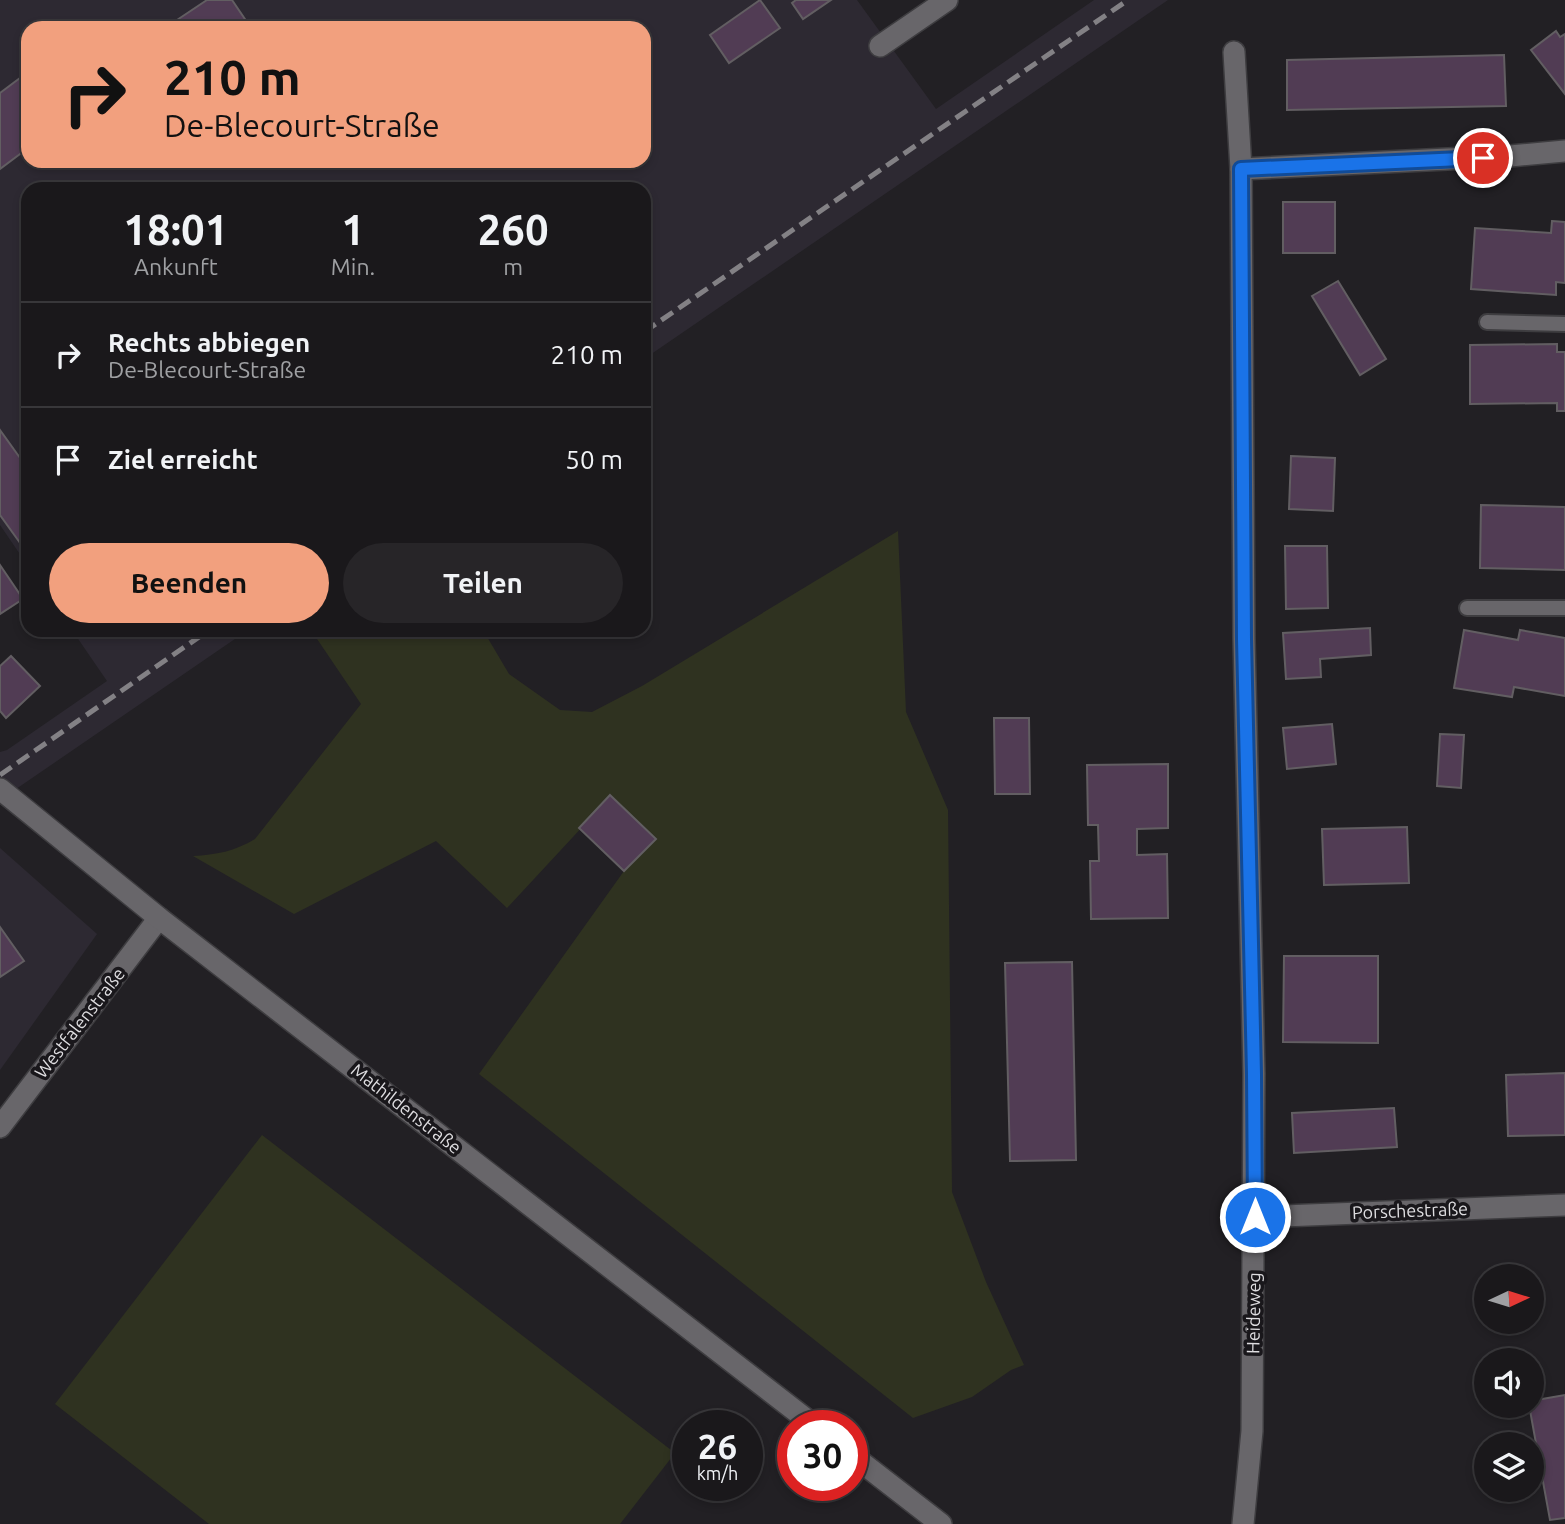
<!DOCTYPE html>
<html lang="de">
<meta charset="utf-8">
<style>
body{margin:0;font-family:Ubuntu,sans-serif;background:#272528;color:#f1f3f6;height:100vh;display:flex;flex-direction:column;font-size:26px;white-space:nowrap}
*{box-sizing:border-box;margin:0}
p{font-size:23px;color:#9fa0a3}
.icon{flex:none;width:38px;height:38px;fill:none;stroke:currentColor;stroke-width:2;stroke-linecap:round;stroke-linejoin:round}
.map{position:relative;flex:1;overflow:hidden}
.panel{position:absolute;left:21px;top:182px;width:630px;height:455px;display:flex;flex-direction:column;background:#1a181b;border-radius:21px;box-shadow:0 4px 10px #0003,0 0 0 2px #38373a}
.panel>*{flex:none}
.hud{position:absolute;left:21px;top:21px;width:630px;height:147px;border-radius:21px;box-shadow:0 4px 10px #0003,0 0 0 2px #38373a;background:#f2a07e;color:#111;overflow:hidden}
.needle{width:46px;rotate:86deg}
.buttons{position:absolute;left:1474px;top:1264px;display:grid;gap:14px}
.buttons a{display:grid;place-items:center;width:70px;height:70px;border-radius:50%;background:#1a181b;box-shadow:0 4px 10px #0003,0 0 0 2px #38373a;font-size:35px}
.speed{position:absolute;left:672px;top:1410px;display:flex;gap:14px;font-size:35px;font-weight:700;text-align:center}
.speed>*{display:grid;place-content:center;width:91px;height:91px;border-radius:50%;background:#1a181b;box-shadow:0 4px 10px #0003,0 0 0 2px #38373a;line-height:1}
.speed small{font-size:18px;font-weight:400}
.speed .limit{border:10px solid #d22;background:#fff;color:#111}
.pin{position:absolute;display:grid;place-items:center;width:60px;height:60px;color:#fff;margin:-30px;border:4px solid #fff;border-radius:50%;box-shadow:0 2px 7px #0007}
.me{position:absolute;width:77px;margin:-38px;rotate:0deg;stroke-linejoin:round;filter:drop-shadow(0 0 5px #0008)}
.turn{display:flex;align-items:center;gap:24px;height:147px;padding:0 28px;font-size:32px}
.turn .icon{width:91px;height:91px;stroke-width:2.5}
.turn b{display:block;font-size:49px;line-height:60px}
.eta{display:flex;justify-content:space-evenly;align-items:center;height:119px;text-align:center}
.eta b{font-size:42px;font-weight:700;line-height:49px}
.action{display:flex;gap:14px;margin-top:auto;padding:14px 28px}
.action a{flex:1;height:80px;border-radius:42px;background:#f2a07e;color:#111;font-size:28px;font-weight:700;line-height:80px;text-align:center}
.action a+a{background:#272528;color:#f1f3f6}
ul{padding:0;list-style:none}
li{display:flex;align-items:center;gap:21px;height:105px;padding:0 28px;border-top:2px solid #38373a}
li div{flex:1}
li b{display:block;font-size:26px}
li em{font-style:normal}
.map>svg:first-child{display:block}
.built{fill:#2d2932;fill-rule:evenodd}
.green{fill:#2f3220}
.building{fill:#513c54;stroke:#625e62;stroke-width:2}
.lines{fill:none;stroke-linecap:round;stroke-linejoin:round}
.lane-casing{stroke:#3e3d40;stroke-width:18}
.street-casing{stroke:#3e3d40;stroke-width:24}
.secondary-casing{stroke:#3e3d40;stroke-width:24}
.lane{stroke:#68666a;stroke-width:14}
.street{stroke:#68666a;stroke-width:21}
.secondary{stroke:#68666a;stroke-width:21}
.rail{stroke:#838185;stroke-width:5;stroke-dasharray:14 7;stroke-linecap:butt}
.route-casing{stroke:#114b97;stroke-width:18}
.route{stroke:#1a73e8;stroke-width:12}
.labels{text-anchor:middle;stroke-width:7;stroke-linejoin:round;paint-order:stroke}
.street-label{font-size:18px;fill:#dedde0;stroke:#19171b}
</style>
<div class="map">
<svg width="1565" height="1524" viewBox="0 0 1565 1524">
<rect width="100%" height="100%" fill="#222024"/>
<g class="built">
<path d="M0 0H857L936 109 1094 0H1168L644 359V189H28V566L0 525ZM28 28H644V161H28Z"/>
<polygon points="72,630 248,630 0,800 0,752 7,750 107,681"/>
<polygon points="0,848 97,934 0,1070"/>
</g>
<g class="green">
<path d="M898 531 906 712 948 810 952 1192 986 1282 1024 1365 1011 1370 972 1397 913 1418 479 1074 624 871 656 839 611 796 507 908 436 841 294 914 193 856C216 855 235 851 255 839L361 704 311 630H483L509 674 560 710 592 712 642 686Z"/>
<polygon points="262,1135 675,1453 620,1524 209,1524 55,1404"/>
</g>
<g class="building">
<polygon points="207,0 232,0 251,28 169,28 168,26"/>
<polygon points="760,0 780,28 729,63 710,35"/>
<polygon points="796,0 831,0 803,19 792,3"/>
<polygon points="1556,31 1560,37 1565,34 1565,94 1531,50"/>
<polygon points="1504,55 1506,106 1287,110 1287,60"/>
<polygon points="28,72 28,148 0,169 0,93"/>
<rect x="1283" y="202" width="52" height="51"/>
<polygon points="1552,221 1565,222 1565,283 1556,282 1556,295 1471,289 1475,228 1551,233"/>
<polygon points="1338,281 1386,359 1360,375 1312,296"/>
<polygon points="1557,344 1557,352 1565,352 1565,411 1557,411 1557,403 1470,404 1470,345"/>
<polygon points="0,430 28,469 28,554 0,515"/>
<polygon points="1291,456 1335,458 1333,511 1289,509"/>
<polygon points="1481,505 1565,507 1565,570 1480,568"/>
<polygon points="1285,546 1327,546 1328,608 1286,609"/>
<polygon points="0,565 23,599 0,614"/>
<polygon points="1370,628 1371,655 1320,659 1321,677 1286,679 1283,633"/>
<polygon points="1464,630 1518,640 1520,630 1565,638 1565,696 1514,687 1512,697 1454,688"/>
<polygon points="11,656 40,686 6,718 0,711 0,666"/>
<polygon points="994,718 1029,718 1030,794 995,794"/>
<polygon points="1332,724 1336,764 1287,769 1283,728"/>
<polygon points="1440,734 1464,735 1461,788 1437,786"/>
<polygon points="1168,764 1168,828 1137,829 1137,855 1167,854 1168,918 1091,919 1090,861 1099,861 1098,825 1088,825 1087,765"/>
<polygon points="610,795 656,839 624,871 579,828"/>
<polygon points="1407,827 1409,883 1324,885 1322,829"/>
<polygon points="0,927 24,961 0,977"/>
<polygon points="1284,956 1378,956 1378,1043 1283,1042"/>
<polygon points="1072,962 1076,1160 1010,1161 1005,963"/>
<polygon points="1565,1073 1565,1135 1508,1136 1506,1075"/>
<polygon points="1394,1108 1397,1147 1294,1153 1292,1113"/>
<polygon points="1565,1395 1565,1518 1550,1520 1529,1405 1531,1401"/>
</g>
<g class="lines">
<defs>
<g id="lane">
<polyline points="1487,322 1565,324"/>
<polyline points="1467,608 1565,608"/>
</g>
<g id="street">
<polyline points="880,46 947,0"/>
<polyline points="1234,52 1241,169 1244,639 1254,1074 1252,1431 1243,1524"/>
<polyline points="1241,169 1510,156 1565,151"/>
<polyline points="0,1127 159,918"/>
<polyline points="1255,1217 1565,1205"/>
</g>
<g id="secondary">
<polyline points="0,789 159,918 815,1426"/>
<polyline points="852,1455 941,1524"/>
</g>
</defs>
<use href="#lane" class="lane-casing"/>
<use href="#street" class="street-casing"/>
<use href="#secondary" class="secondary-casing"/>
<use href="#lane" class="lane"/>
<use href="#street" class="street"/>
<use href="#secondary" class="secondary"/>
<g class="rail">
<polyline points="644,332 1128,0"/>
<polyline points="0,775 209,630"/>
</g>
</g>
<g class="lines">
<defs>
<polyline id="route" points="1255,1217 1254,1074 1244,639 1241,169 1483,158"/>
</defs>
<use href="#route" class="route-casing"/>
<use href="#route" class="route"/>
</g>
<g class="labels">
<g class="street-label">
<text transform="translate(80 1023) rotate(-52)" y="6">Westfalenstraße</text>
<text transform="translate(406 1109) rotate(38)" y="6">Mathildenstraße</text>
<text transform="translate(1410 1211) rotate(-2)" y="6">Porschestraße</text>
<text transform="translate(1254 1313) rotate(-89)" y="6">Heideweg</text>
</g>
</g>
</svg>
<div class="buttons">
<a><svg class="needle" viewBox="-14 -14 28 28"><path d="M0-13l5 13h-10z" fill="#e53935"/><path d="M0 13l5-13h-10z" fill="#9fa0a3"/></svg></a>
<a><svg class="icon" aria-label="sound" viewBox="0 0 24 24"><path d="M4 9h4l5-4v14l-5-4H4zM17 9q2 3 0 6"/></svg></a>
<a><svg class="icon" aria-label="layers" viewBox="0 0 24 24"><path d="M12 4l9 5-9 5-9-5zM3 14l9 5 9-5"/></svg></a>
</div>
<div class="speed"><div>26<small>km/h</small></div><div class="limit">30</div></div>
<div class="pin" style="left:1483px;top:158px;background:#d93025"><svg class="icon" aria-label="arrive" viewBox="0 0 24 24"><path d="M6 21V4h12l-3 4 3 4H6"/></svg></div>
<svg class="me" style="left:1255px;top:1217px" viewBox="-20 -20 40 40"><circle r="17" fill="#1a73e8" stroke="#fff" stroke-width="3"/><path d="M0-11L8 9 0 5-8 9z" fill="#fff"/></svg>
<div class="hud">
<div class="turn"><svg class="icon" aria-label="right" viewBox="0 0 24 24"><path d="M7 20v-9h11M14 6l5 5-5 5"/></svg><div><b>210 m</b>De-Blecourt-Straße</div></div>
</div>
<section class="panel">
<div class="eta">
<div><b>18:01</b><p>Ankunft</p></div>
<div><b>1</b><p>Min.</p></div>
<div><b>260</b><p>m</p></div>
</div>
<ul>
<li><svg class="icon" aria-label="right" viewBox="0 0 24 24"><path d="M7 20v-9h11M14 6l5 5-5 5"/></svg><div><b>Rechts abbiegen</b><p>De-Blecourt-Straße</p></div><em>210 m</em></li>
<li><svg class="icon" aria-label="arrive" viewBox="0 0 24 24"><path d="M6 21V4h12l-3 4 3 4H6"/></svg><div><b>Ziel erreicht</b></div><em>50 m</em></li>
</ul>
<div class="action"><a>Beenden</a><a>Teilen</a></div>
</section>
</div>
